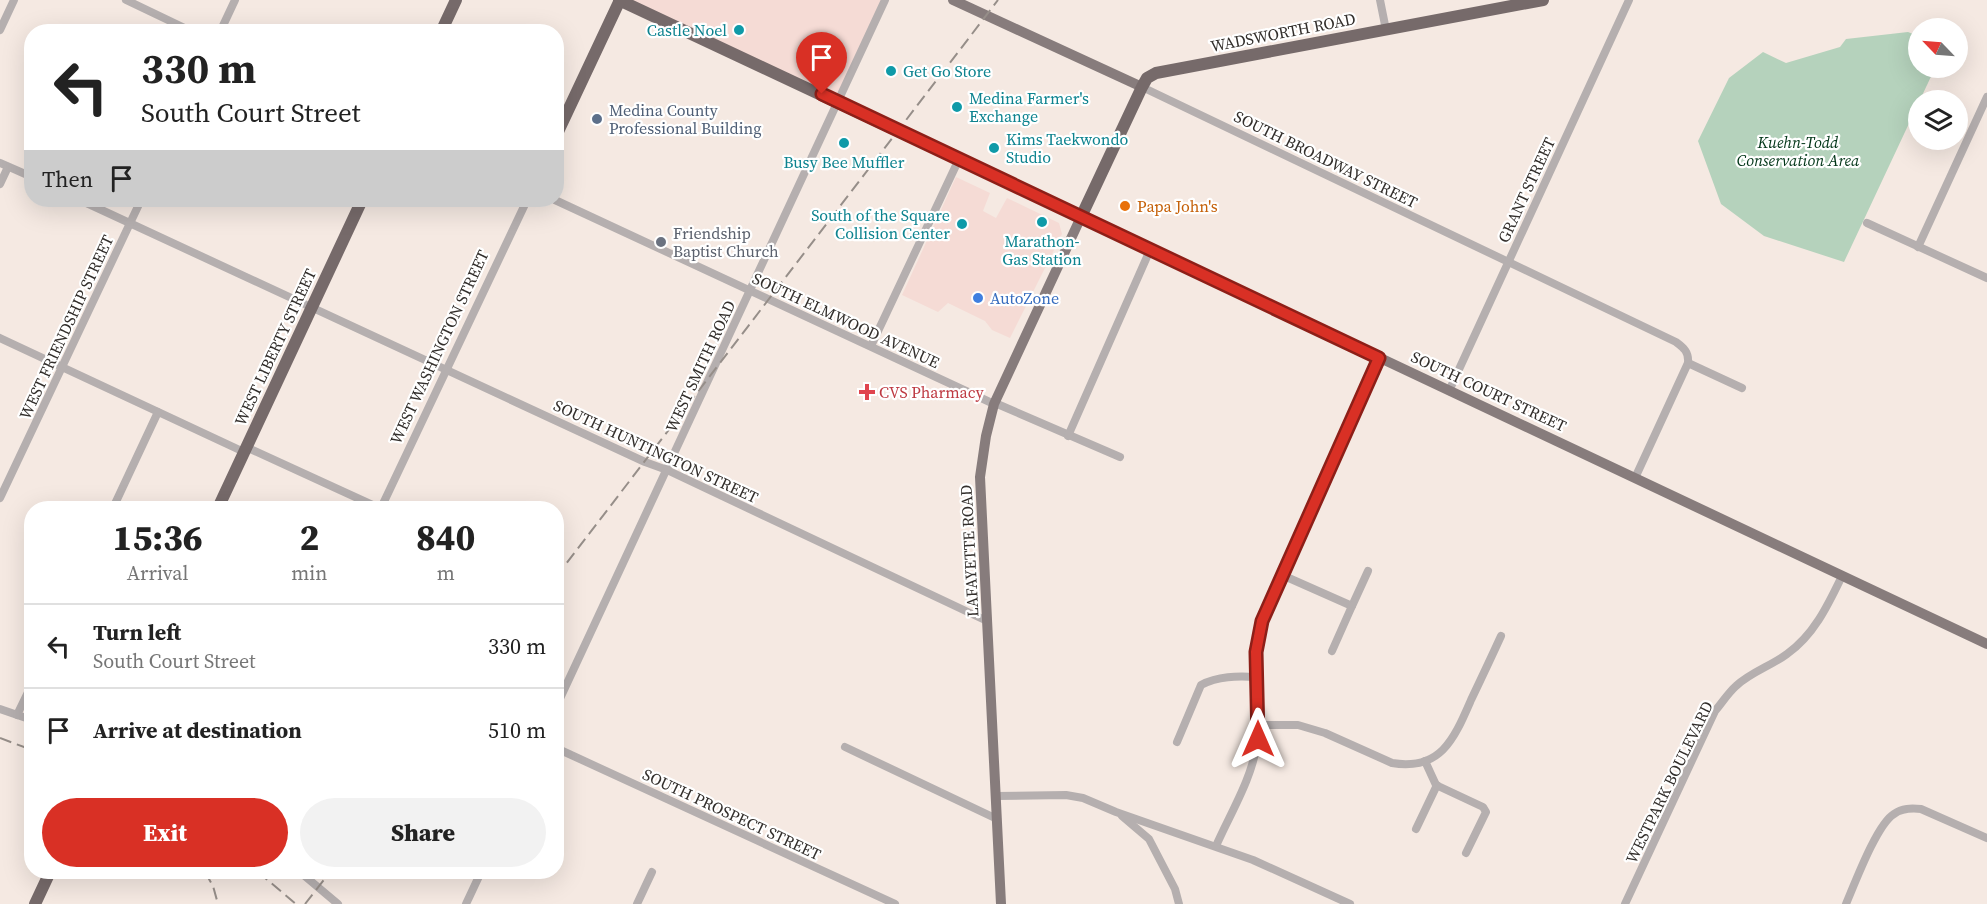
<!DOCTYPE html>
<style>
body{margin:0;font-family:"Source Serif 4",serif;background:#f2f2f2;color:#222;height:100vh;display:flex;flex-direction:column;font-size:22px;white-space:nowrap}
*{box-sizing:border-box;margin:0}
p{font-size:20px;color:#767676}
.icon{flex:none;width:33px;height:33px;fill:none;stroke:currentColor;stroke-width:2;stroke-linecap:round;stroke-linejoin:round}
.map{position:relative;flex:1;overflow:hidden}
.side{position:absolute;left:24px;top:501px;width:540px;height:378px;display:flex;flex-direction:column;background:#fff;border-radius:24px;box-shadow:0 6px 24px #0002}
.side>*{flex:none}
.guide{position:absolute;left:24px;top:24px;width:540px;height:183px;border-radius:24px;box-shadow:0 6px 24px #0002;background:#fff;color:#222;overflow:hidden}
.needle{width:39px;rotate:295deg}
.buttons{position:absolute;left:1908px;top:18px;display:grid;gap:12px}
.buttons a{display:grid;place-items:center;width:60px;height:60px;border-radius:50%;background:#fff;box-shadow:0 6px 24px #0002;font-size:30px}
.pin{position:absolute;display:grid;place-items:center;width:51px;height:51px;color:#fff;margin:-62px -26px;border-radius:50% 50% 50% 0;rotate:-45deg;box-shadow:0 0 6px #0007}
.pin .icon{rotate:45deg}
.me{position:absolute;width:66px;margin:-33px;rotate:0deg;stroke-linejoin:round;filter:drop-shadow(0 0 4px #0008)}
.turn{display:flex;align-items:center;gap:21px;height:126px;padding:0 18px;font-size:27px}
.turn .icon{width:78px;height:78px;stroke-width:2.5}
.turn b{display:block;font-size:42px;line-height:51px}
.then{display:flex;align-items:center;height:57px;padding:0 18px;background:#0003;gap:12px;font-size:22px}
.eta{display:flex;justify-content:space-evenly;align-items:center;height:102px;text-align:center}
.eta b{font-size:36px;font-weight:800;line-height:42px}
.action{display:flex;gap:12px;margin-top:auto;padding:12px 18px}
.action a{flex:1;height:69px;border-radius:36px;background:#d93025;color:#fff;font-size:24px;font-weight:800;line-height:69px;text-align:center}
.action a+a{background:#f2f2f2;color:#222}
ul{padding:0;list-style:none}
li{display:flex;align-items:center;gap:18px;height:84px;padding:0 18px;border-top:2px solid #e0e0e0}
li div{flex:1}
li b{display:block;font-size:22px}
li em{font-style:normal}
.map>svg:first-child{display:block}
.commercial{fill:#f5dbd5}
.green{fill:#b5d2bc}
.lines{fill:none;stroke-linecap:round;stroke-linejoin:round}
.minor{stroke:#b5afaf;stroke-width:8}
.major{stroke:#877c7c;stroke-width:10}
.highway{stroke:#766a6a;stroke-width:12}
.rail{stroke:#968e89;stroke-width:2;stroke-dasharray:12 6;stroke-linecap:butt}
.route-casing{stroke:#8d1f18;stroke-width:15}
.route{stroke:#d93025;stroke-width:10}
.culture-dot{fill:#0f9aa8;stroke:#fff;stroke-width:2}
.service-dot{fill:#5c6f8a;stroke:#fff;stroke-width:2}
.food-dot{fill:#e8710a;stroke:#fff;stroke-width:2}
.worship-dot{fill:#6b7280;stroke:#fff;stroke-width:2}
.shop-dot{fill:#3f7fe0;stroke:#fff;stroke-width:2}
.health-dot{fill:#e0444e;stroke:#fff;stroke-width:2}
.labels{text-anchor:middle;stroke-width:4.5;stroke-linejoin:round;paint-order:stroke}
.culture-label{font-size:16px;fill:#0d838f;stroke:#fff;text-anchor:start}
.street-label{font-size:16px;fill:#322e2b;stroke:#fff}
.service-label{font-size:16px;fill:#4e5e75;stroke:#fff;text-anchor:start}
.park-label{font-size:16px;font-style:italic;fill:#003517;stroke:#fff}
.food-label{font-size:16px;fill:#c56008;stroke:#fff;text-anchor:start}
.worship-label{font-size:16px;fill:#5b616d;stroke:#fff;text-anchor:start}
.shop-label{font-size:16px;fill:#366cbe;stroke:#fff;text-anchor:start}
.health-label{font-size:16px;fill:#be3a42;stroke:#fff;text-anchor:start}
</style>
<div class="map">
<svg width="1987" height="904" viewBox="0 0 1987 904">
<rect width="100%" height="100%" fill="#f5e9e2"/>
<g class="commercial">
<polygon points="620,0 885,0 838,102"/>
<polygon points="956,177 990,193 983,211 996,218 1007,198 1059,223 1062,234 1010,338 992,330 985,321 948,303 938,312 902,295"/>
</g>
<polygon class="green" points="1908,32 1918,36 1918,68 1935,68 1844,262 1764,236 1721,204 1698,141 1729,78 1763,52 1786,63 1840,47 1846,39"/>
<g class="lines">
<g class="minor">
<polyline points="126,0 193,32"/>
<polyline points="1380,0 1386,30"/>
<polyline points="0,30 14,0"/>
<polyline points="220,32 235,0"/>
<path d="M1142 87 1676 342C1684 348 1689 352 1688 363L1635 478"/>
<polyline points="0,163 32,177"/>
<polyline points="0,184 8,167"/>
<polyline points="80,200 645,462 667,470 987,621"/>
<polyline points="555,200 994,404"/>
<polyline points="1867,223 1987,278"/>
<polyline points="1918,247 1987,97"/>
<polyline points="0,338 244,452"/>
<polyline points="871,346 959,159"/>
<polyline points="1688,363 1742,388"/>
<polyline points="1449,391 1629,0"/>
<polyline points="995,403 1120,457"/>
<polyline points="1068,436 1150,250"/>
<polyline points="246,447 379,508"/>
<polyline points="0,498 141,200"/>
<polyline points="113,508 158,412"/>
<polyline points="381,508 527,200"/>
<polyline points="1282,575 1352,606 1368,571"/>
<polyline points="1332,651 1352,606"/>
<polyline points="556,707 885,0"/>
<polyline points="0,709 32,720"/>
<polyline points="17,715 32,684"/>
<path d="M1258 725H1298L1325 733 1392 763C1441 771 1454 739 1471 700 1481 679 1491 658 1501 636"/>
<path d="M1177 742 1201 685C1218 676 1237 676 1256 677"/>
<polyline points="845,747 997,819"/>
<polyline points="556,748 895,904"/>
<polyline points="1425,761 1436,785 1483,807 1486,812 1466,853"/>
<polyline points="996,796 1066,795 1083,798 1116,812 1253,860 1350,904"/>
<polyline points="1122,816 1149,839 1175,889 1179,904"/>
<polyline points="1416,829 1437,785"/>
<path d="M1216 846C1230 814 1253 777 1257 742 1263 701 1251 661 1262 621L1379 358"/>
<polyline points="300,872 338,904"/>
<polyline points="466,904 481,872"/>
<polyline points="637,904 652,872"/>
<path d="M1625 904 1715 711C1722 703 1728 693 1736 686 1751 672 1771 666 1787 654 1814 635 1828 605 1842 576"/>
<path d="M1846 904C1855 883 1877 824 1894 814 1902 808 1911 808 1921 809L1987 838"/>
</g>
<g class="major">
<polyline points="953,0 1142,87"/>
<polyline points="1001,904 980,477 986,436 994,404 1081,217 1987,644"/>
</g>
<g class="highway">
<polyline points="619,0 1081,217 1142,87 1147,78 1156,73 1543,0"/>
<polyline points="441,32 456,0"/>
<polyline points="556,136 620,0"/>
<polyline points="218,508 362,200"/>
<polyline points="35,904 50,872"/>
</g>
<g class="rail">
<polyline points="556,577 998,0"/>
<polyline points="0,738 32,750"/>
<polyline points="205,872 213,886 218,904"/>
<polyline points="258,872 296,904"/>
<polyline points="305,904 330,872"/>
</g>
</g>
<g class="lines">
<defs>
<polyline id="route" points="822,94 1379,358 1262,621 1256,652 1258,739"/>
</defs>
<use href="#route" class="route-casing"/>
<use href="#route" class="route"/>
</g>
<g class="culture-dot">
<circle cx="739" cy="30" r="6"/>
<circle cx="891" cy="71" r="6"/>
<circle cx="957" cy="107" r="6"/>
<circle cx="844" cy="143" r="6"/>
<circle cx="994" cy="148" r="6"/>
<circle cx="1042" cy="222" r="6"/>
<circle cx="962" cy="224" r="6"/>
</g>
<circle class="service-dot" cx="597" cy="119" r="6"/>
<circle class="food-dot" cx="1125" cy="206" r="6"/>
<circle class="worship-dot" cx="661" cy="242" r="6"/>
<circle class="shop-dot" cx="978" cy="298" r="6"/>
<path class="health-dot" d="M864 383h6v6h6v6h-6v6h-6v-6h-6v-6h6z"/>
<g class="labels">
<g class="culture-label">
<text x="727" y="36" text-anchor="end">Castle Noel</text>
<text x="903" y="77">Get Go Store</text>
<text x="969" y="104">Medina Farmer's<tspan x="969" dy="18">Exchange</tspan></text>
<text x="1006" y="145">Kims Taekwondo<tspan x="1006" dy="18">Studio</tspan></text>
<text x="844" y="168" text-anchor="middle">Busy Bee Muffler</text>
<text x="950" y="221" text-anchor="end">South of the Square<tspan x="950" dy="18">Collision Center</tspan></text>
<text x="1042" y="247" text-anchor="middle">Marathon-<tspan x="1042" dy="18">Gas Station</tspan></text>
</g>
<g class="street-label">
<text transform="translate(1283 32) rotate(-11)" y="6">WADSWORTH ROAD</text>
<text transform="translate(1326 159) rotate(26)" y="6">SOUTH BROADWAY STREET</text>
<text transform="translate(1526 190) rotate(-65)" y="6">GRANT STREET</text>
<text transform="translate(846 320) rotate(25)" y="6">SOUTH ELMWOOD AVENUE</text>
<text transform="translate(66 327) rotate(-65)" y="6">WEST FRIENDSHIP STREET</text>
<text transform="translate(275 347) rotate(-65)" y="6">WEST LIBERTY STREET</text>
<text transform="translate(439 347) rotate(-65)" y="6">WEST WASHINGTON STREET</text>
<text transform="translate(700 366) rotate(-65)" y="6">WEST SMITH ROAD</text>
<text transform="translate(1489 391) rotate(25)" y="6">SOUTH COURT STREET</text>
<text transform="translate(656 451) rotate(25)" y="6">SOUTH HUNTINGTON STREET</text>
<text transform="translate(969 551) rotate(-93)" y="6">LAFAYETTE ROAD</text>
<text transform="translate(1669 782) rotate(-64)" y="6">WESTPARK BOULEVARD</text>
<text transform="translate(732 814) rotate(25)" y="6">SOUTH PROSPECT STREET</text>
</g>
<g class="service-label">
<text x="609" y="116">Medina County<tspan x="609" dy="18">Professional Building</tspan></text>
</g>
<g class="park-label">
<text x="1798" y="148">Kuehn-Todd<tspan x="1798" dy="18">Conservation Area</tspan></text>
</g>
<g class="food-label">
<text x="1137" y="212">Papa John's</text>
</g>
<g class="worship-label">
<text x="673" y="239">Friendship<tspan x="673" dy="18">Baptist Church</tspan></text>
</g>
<g class="shop-label">
<text x="990" y="304">AutoZone</text>
</g>
<g class="health-label">
<text x="879" y="398">CVS Pharmacy</text>
</g>
</g>
</svg>
<div class="buttons">
<a><svg class="needle" viewBox="-14 -14 28 28"><path d="M0-13l5 13h-10z" fill="#e53935"/><path d="M0 13l5-13h-10z" fill="#767676"/></svg></a>
<a><svg class="icon" aria-label="layers" viewBox="0 0 24 24"><path d="M12 4l9 5-9 5-9-5zM3 14l9 5 9-5"/></svg></a>
</div>
<div class="pin" style="left:822px;top:94px;background:#d93025"><svg class="icon" aria-label="arrive" viewBox="0 0 24 24"><path d="M6 21V4h12l-3 4 3 4H6"/></svg></div>
<svg class="me" style="left:1258px;top:739px" viewBox="-20 -20 40 40"><path d="M0-17L14 15 0 8-14 15z" fill="#d93025" stroke="#fff" stroke-width="4"/></svg>
<div class="guide">
<div class="turn"><svg class="icon" aria-label="left" viewBox="0 0 24 24"><path d="M17 20v-9H6M10 6l-5 5 5 5"/></svg><div><b>330 m</b>South Court Street</div></div>
<div class="then">Then<svg class="icon" aria-label="arrive" viewBox="0 0 24 24"><path d="M6 21V4h12l-3 4 3 4H6"/></svg></div>
</div>
<section class="side">
<div class="eta">
<div><b>15:36</b><p>Arrival</p></div>
<div><b>2</b><p>min</p></div>
<div><b>840</b><p>m</p></div>
</div>
<ul>
<li><svg class="icon" aria-label="left" viewBox="0 0 24 24"><path d="M17 20v-9H6M10 6l-5 5 5 5"/></svg><div><b>Turn left</b><p>South Court Street</p></div><em>330 m</em></li>
<li><svg class="icon" aria-label="arrive" viewBox="0 0 24 24"><path d="M6 21V4h12l-3 4 3 4H6"/></svg><div><b>Arrive at destination</b></div><em>510 m</em></li>
</ul>
<div class="action"><a>Exit</a><a>Share</a></div>
</section>
</div>
